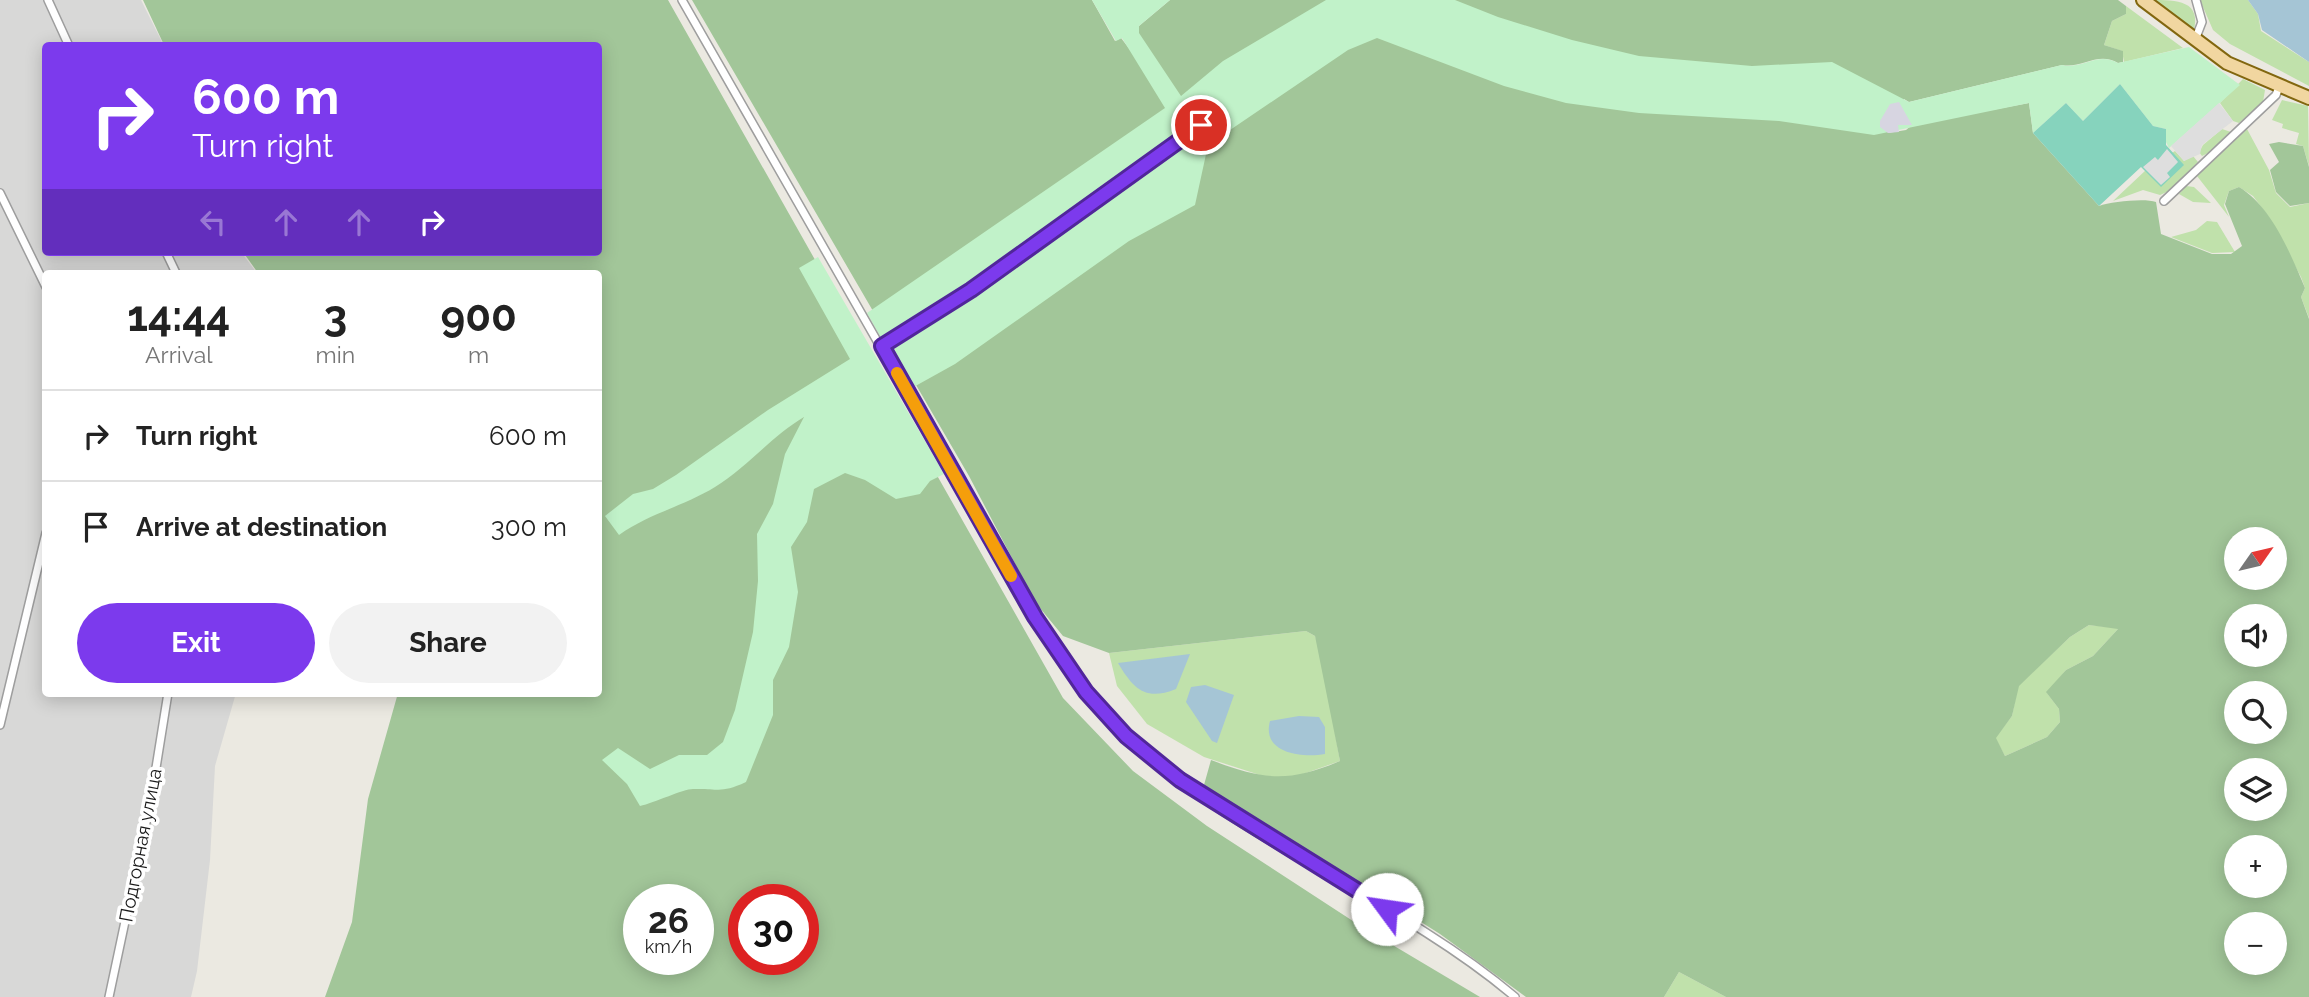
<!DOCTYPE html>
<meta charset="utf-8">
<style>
body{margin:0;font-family:Raleway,sans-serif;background:#f2f2f2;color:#222;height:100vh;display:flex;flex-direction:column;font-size:26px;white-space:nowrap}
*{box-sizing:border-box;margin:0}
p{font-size:23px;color:#767676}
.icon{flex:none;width:38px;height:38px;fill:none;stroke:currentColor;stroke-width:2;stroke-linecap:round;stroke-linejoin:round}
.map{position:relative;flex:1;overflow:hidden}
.panel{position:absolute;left:42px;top:270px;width:560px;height:427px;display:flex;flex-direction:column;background:#fff;border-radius:7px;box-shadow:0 4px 18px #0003}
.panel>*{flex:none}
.banner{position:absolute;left:42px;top:42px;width:560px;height:214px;border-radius:7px;box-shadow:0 4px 18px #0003;background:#7c3aed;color:#fff;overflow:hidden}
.needle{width:46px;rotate:56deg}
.fabs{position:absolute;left:2224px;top:527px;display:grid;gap:14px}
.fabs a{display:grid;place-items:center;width:63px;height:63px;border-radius:50%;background:#fff;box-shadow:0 4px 18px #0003;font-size:35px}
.speed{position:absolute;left:623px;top:884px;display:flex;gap:14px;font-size:35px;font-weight:700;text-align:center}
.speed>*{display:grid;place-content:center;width:91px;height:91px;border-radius:50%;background:#fff;box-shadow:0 4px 18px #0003;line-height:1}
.speed small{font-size:18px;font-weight:400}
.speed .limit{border:10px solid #d22;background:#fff;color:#111}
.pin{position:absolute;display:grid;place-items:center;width:60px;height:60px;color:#fff;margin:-30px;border:4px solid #fff;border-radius:50%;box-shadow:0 2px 7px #0007}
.me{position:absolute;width:77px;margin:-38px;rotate:301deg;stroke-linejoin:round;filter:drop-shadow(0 0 5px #0008)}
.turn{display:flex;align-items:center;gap:24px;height:147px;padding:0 35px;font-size:32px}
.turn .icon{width:91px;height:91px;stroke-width:2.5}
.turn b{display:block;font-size:49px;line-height:60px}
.lanes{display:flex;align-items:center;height:66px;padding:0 35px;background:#0003;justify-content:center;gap:35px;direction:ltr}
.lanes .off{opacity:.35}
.eta{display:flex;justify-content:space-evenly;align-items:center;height:119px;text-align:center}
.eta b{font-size:42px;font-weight:700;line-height:49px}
.action{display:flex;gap:14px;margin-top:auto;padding:14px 35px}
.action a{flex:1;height:80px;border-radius:42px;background:#7c3aed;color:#fff;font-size:28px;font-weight:700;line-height:80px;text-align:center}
.action a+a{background:#f2f2f2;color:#222}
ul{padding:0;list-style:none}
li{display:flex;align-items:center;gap:21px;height:91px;padding:0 35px;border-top:2px solid #e0e0e0}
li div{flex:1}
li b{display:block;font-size:26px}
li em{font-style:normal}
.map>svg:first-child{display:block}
.residential{fill:#d8d8d7}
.grass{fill:#c0e1ab}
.forest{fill:#a2c699;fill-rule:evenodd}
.park{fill:#c1f2c9}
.pitch{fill:#86d3bd}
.parking{fill:#dedede}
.plaza{fill:#d7d5e1}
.water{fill:#a5c5d5}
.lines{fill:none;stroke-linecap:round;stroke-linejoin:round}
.minor-casing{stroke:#9e9e9e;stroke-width:10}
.primary-casing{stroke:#82670f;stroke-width:16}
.minor{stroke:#fff;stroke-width:7}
.primary{stroke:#f1d6a0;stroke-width:12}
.route-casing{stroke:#51269a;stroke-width:18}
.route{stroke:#7c3aed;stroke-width:12}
.slow{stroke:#f59e0b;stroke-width:12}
.labels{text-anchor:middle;stroke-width:7;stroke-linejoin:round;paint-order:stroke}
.street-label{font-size:19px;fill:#1a1a1a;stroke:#fff}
</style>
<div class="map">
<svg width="2309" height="997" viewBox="0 0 2309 997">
<rect width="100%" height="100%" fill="#ebe9e1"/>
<polygon class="residential" points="0,0 141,0 163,44 46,46 46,252 241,252 257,273 46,273 46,693 236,693 215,766 210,860 197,971 191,997 0,997"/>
<g class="grass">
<path d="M2152 0C2176 0 2203 0 2193 33Z"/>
<polygon points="2200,0 2248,0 2258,14 2261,31 2309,62 2309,86 2230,44 2213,30"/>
<polygon points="2126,6 2183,48 2124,62 2122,51 2104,45 2112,21 2126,14"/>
<polygon points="2243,79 2265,90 2263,102 2239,123 2233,121 2220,103"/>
<polygon points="2282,100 2308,106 2309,166 2303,146 2296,144 2299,133 2282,128 2283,124 2272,120"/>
<polygon points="2222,129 2231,132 2212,151 2202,156 2199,152 2203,145"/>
<polygon points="2247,129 2269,170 2276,193 2290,207 2309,203 2309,318 2301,297 2305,288 2301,277 2268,216 2253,196 2239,187 2229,191 2224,205 2229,217 2197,176"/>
<polygon points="2175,151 2184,161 2193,156 2198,162 2169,191 2160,195 2143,190 2113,201 2146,170"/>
<polygon points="2186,186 2194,187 2211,203 2193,202 2179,194"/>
<polygon points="2207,221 2217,222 2235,252 2212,253 2171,237 2196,230"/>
<polygon points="2089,625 2119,628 2093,656 2066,670 2047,693 2059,709 2060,722 2047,737 2005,756 1995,738 2012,716 2018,686 2070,637"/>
<polygon points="1306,631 1315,636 1320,651 1340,761 1289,779 1263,776 1204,757 1147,724 1117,686 1109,653"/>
<polygon points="1679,972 1726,997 1664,997"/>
</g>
<g class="forest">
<path d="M143 0H668L1063 698 1133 771 1207 826 1359 925 1480 997H325L352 922 368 799 398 693H598V273H258L243 252H598V46L164 45ZM639 900H698V959H639ZM744 900H803V959H744Z"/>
<path d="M692 0H1092L1115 41 1121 38 1131 51 1139 26 1170 0H2118L2126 6V14L2112 21 2104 45 2123 51V62L2118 63C2098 51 2081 69 2062 65L1909 102 1904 99 1888 133 1906 130 1912 125 2029 103 2033 133 2099 206C2111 202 2144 198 2156 202L2161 234 2212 254H2231L2242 246 2225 204 2229 191 2239 187C2272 207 2290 253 2305 288L2301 297 2309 319V997H1726L1679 972 1664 997H1526L1440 934 1204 785 1211 760C1264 780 1288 783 1340 761L1315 636 1306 631 1109 653 1063 636 1035 602 969 476ZM2236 539H2275V578H2236ZM2236 616H2275V654H2236ZM2089 625 2118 629 2093 656 2066 670 2046 692 2059 709 2060 722 2047 737 2005 756 1996 738 2012 716 2019 686 2070 637ZM2236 693H2275V732H2236ZM2236 770H2275V808H2236ZM2236 847H2275V886H2236ZM2236 924H2275V962H2236Z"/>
<polygon points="2279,142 2303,146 2309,167 2309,203 2290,206 2276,192 2270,170 2279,162 2269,144"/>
</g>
<g class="park">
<path d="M1092 0H1170L1139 26V33L1181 96 1223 61 1326 0H1455L1498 17 1572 40 1639 56 1752 66 1832 62 1909 102 2062 65C2081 70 2098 51 2118 63L2189 47 2240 85 2169 148 2165 140 2166 129 2153 126 2120 84 2083 121 2066 103 2033 133 2029 103 1874 135 1779 121 1639 113 1566 103 1504 86 1377 38 1348 50 1208 145 1195 205 1129 241 955 364 910 389 867 313 1165 108 1122 38 1116 41Z"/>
<path d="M818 257 944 474 930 481 920 494 896 499 865 480 845 473 814 489 807 522 791 547 798 592 789 647 773 680V715L746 782C720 794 719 788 693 789 683 789 654 803 640 806L627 784 602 760 618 748 650 769 679 755H707L723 742 735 710 753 632 758 581 757 534 773 504 785 454 804 417C772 436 747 467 715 487 684 506 648 514 619 535L605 516 633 494 653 489 676 475 768 410 850 359 799 268Z"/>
</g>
<polygon class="pitch" points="2120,84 2153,126 2166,129 2166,145 2184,165 2161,187 2141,167 2099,206 2033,133 2066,103 2083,121"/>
<g class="parking">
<polygon points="2219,103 2233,121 2202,145 2200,154 2184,161 2171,146"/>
<polygon points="2167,149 2178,162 2167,173 2170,177 2161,185 2143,167 2155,157 2158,160"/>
</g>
<polygon class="plaza" points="1899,102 1912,125 1898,125 1899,132 1888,133 1880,127 1880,121 1890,104"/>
<g class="water">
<polygon points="2248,0 2309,0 2309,62 2262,30 2258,14"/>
<path d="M1190 654 1176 689C1146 701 1134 690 1118 663Z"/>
<polygon points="1205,685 1234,695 1217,743 1212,741 1186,702 1191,687"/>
<path d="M1299 716 1319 717 1325 727V754C1303 758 1261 754 1270 721Z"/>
</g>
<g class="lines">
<defs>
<g id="minor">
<polyline points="48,0 69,46"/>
<path d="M682 0 1035 617C1063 659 1089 701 1126 736 1240 844 1396 896 1515 997"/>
<polyline points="2195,40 2202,22 2196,0"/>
<polyline points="0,193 46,287"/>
<polyline points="2164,201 2276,95 2279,87"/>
<polyline points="166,252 176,273"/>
<polyline points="882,346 970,290 1201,125"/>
<polyline points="0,725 46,533"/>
<polyline points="109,997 151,799 168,693"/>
</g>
<polyline id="primary" points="2143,0 2227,63 2309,98"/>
</defs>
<use href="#minor" class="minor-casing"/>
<use href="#primary" class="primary-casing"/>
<use href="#minor" class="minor"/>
<use href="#primary" class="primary"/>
</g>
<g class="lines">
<defs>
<polyline id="route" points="1201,125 971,290 882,346 1035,617 1086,692 1126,736 1180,780 1387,909"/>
</defs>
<use href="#route" class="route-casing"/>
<use href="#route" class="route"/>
<polyline class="slow" points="897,373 1011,576"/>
</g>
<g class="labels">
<g class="street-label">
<text transform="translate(140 845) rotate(-79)" y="7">Подгорная улица</text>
</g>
</g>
</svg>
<div class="fabs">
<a><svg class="needle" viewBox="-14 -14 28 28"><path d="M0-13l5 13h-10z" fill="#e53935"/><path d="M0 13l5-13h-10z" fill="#767676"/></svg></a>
<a><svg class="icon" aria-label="sound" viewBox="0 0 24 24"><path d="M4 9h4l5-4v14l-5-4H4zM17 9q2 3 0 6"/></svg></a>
<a><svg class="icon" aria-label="search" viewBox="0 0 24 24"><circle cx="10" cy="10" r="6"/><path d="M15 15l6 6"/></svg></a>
<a><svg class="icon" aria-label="layers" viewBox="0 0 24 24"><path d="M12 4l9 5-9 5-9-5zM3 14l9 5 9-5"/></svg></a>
<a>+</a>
<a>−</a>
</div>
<div class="speed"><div>26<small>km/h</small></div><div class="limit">30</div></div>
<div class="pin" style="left:1201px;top:125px;background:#d93025"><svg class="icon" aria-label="arrive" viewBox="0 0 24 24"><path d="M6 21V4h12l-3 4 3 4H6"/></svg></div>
<svg class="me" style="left:1387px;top:909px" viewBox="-20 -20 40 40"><circle r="19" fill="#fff"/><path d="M0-13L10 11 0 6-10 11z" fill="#7c3aed"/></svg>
<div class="banner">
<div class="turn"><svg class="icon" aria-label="right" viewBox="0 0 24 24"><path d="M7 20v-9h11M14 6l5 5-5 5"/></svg><div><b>600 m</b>Turn right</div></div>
<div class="lanes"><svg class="icon off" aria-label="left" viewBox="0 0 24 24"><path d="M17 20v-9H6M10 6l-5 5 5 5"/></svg><svg class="icon off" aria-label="ahead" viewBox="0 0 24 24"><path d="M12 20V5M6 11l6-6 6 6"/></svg><svg class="icon off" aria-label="ahead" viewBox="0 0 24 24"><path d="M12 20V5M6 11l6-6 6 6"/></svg><svg class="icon" aria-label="right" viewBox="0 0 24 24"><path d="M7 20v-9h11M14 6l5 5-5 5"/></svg></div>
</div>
<section class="panel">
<div class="eta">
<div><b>14:44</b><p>Arrival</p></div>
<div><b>3</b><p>min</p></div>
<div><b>900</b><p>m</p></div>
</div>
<ul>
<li><svg class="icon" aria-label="right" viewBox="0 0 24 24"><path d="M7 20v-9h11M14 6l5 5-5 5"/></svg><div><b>Turn right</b></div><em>600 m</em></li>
<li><svg class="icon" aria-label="arrive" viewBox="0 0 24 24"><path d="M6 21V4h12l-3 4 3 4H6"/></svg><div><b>Arrive at destination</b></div><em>300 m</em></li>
</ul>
<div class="action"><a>Exit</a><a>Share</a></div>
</section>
</div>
